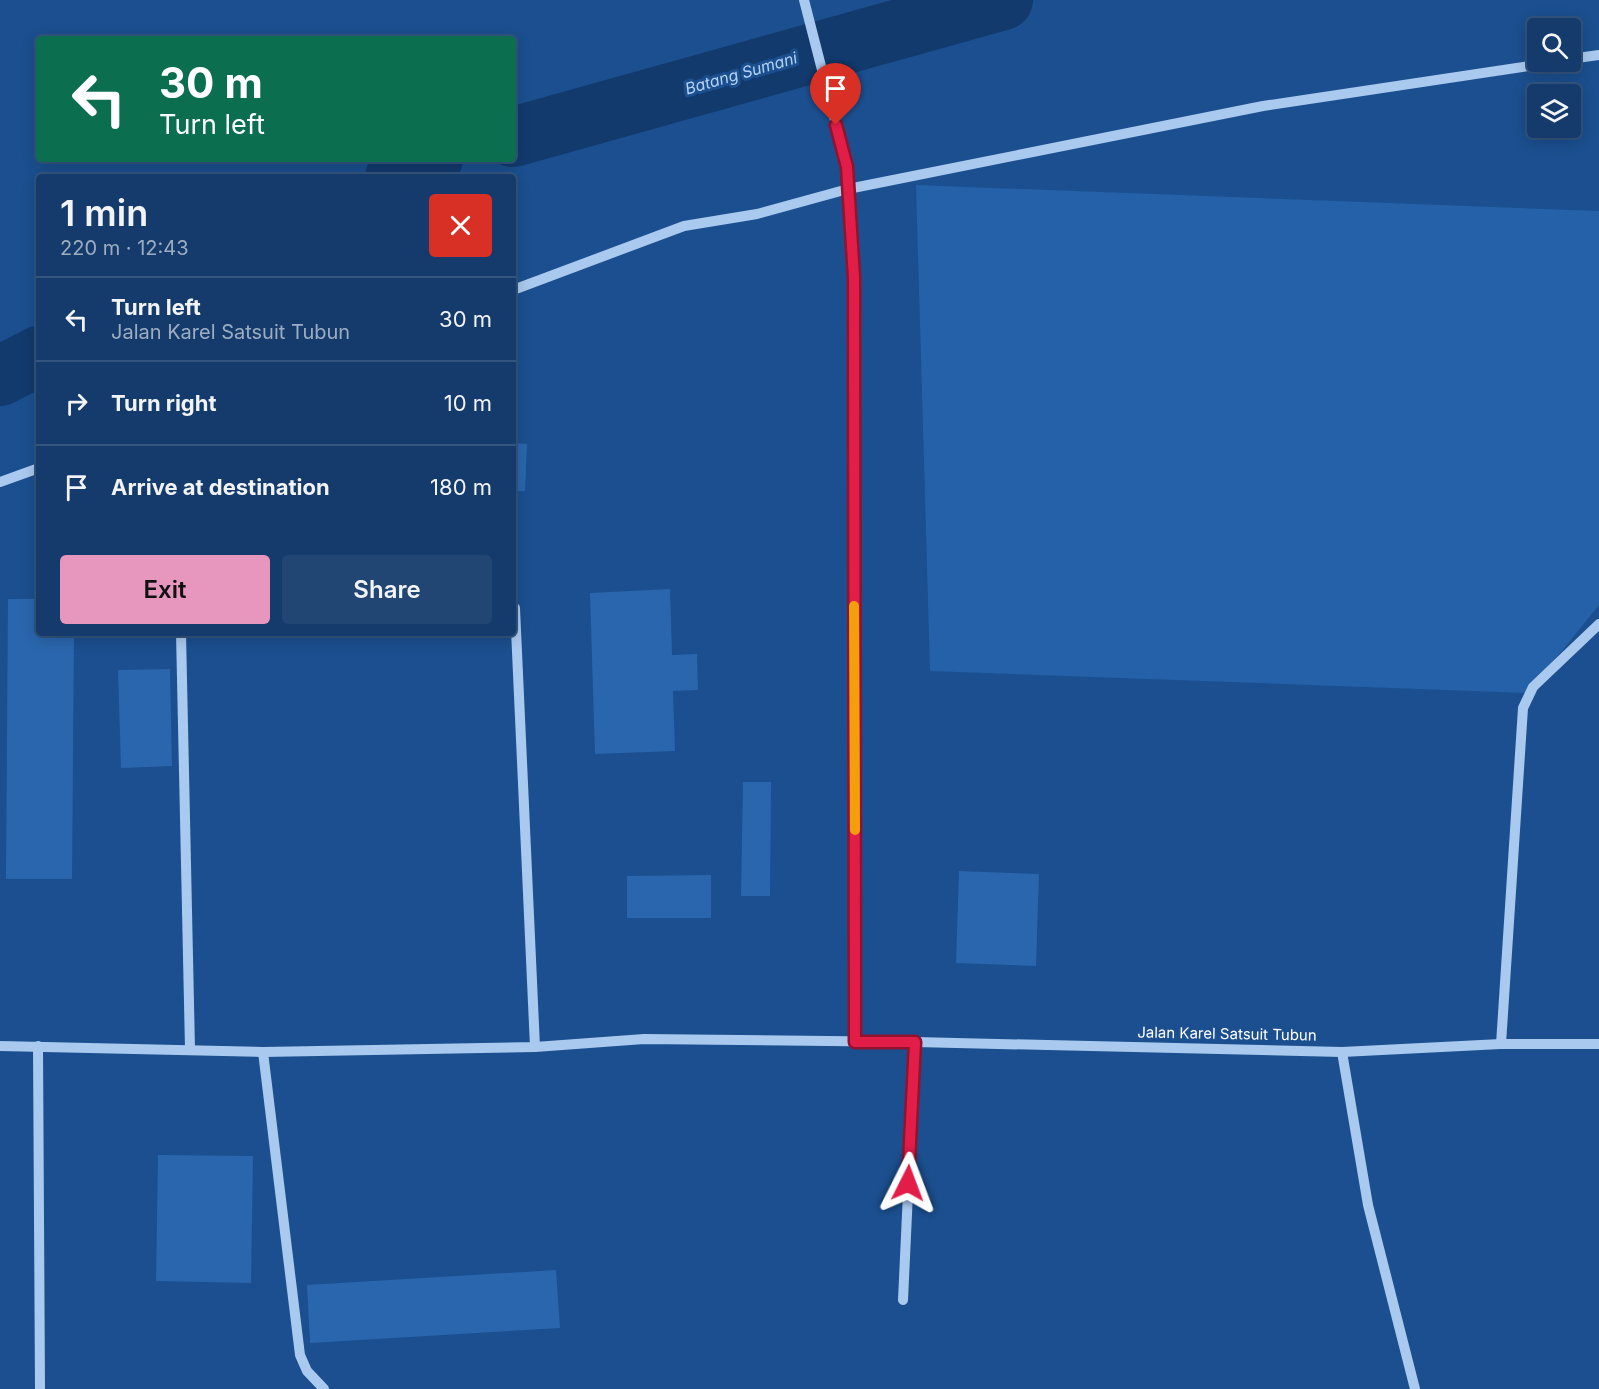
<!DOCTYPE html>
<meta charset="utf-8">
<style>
body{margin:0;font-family:Inter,sans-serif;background:#214673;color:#f1f3f6;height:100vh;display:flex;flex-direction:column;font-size:22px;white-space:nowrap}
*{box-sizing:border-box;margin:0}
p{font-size:20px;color:#9dadc1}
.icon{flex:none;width:33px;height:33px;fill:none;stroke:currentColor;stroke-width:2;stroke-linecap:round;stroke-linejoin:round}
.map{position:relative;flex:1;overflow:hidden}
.drawer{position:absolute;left:36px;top:174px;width:480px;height:462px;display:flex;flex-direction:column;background:#143b6b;border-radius:6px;box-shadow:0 3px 15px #0003,0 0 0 2px #33557e}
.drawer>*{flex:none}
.guide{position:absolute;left:36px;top:36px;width:480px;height:126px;border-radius:6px;box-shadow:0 3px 15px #0003,0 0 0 2px #33557e;background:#0b6e4f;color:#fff;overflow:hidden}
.controls{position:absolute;left:1527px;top:18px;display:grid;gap:12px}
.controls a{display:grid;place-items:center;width:54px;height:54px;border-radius:6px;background:#143b6b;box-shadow:0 3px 15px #0003,0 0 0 2px #33557e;font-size:30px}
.pin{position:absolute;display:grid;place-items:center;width:51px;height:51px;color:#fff;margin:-62px -26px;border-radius:50% 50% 50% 0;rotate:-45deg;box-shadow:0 0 6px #0007}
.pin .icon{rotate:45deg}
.me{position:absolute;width:66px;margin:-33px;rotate:3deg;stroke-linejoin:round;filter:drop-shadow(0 0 4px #0008)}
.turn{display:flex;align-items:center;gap:21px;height:126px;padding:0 24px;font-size:27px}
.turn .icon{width:78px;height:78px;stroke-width:2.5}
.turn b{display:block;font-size:42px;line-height:51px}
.round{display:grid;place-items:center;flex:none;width:63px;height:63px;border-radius:6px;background:#214673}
.summary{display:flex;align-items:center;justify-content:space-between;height:102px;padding:0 24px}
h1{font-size:36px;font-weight:600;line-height:45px}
.primary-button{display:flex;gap:12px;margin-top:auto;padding:12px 24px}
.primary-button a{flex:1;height:69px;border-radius:6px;background:#e797bd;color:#111;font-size:24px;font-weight:600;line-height:69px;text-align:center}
.primary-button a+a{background:#214673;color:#f1f3f6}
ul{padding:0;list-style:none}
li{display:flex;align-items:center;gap:18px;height:84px;padding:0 24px;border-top:2px solid #33557e}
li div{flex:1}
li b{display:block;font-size:22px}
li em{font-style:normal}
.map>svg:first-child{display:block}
.green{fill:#2461a8}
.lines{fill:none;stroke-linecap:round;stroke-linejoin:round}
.river{stroke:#123a6d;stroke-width:60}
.building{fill:#2a66ad}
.minor{stroke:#a9c9ee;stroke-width:10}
.route-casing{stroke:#92132f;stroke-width:15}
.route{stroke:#e11d48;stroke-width:10}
.slow{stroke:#f59e0b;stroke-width:10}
.labels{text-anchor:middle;stroke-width:6;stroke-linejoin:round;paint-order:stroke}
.street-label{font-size:15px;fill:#fff;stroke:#1b4f8f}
.water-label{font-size:16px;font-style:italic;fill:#b5d3f5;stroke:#1b4f8f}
</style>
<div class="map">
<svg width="1599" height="1389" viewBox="0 0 1599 1389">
<rect width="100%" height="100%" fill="#1b4f8f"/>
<polygon class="green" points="916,185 1599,211 1599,605 1528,693 930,671"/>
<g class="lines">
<g class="river">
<polyline points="513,137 1003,0"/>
<polyline points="395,177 433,159"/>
<polyline points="0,376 39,356"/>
</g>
</g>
<g class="building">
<polygon points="513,443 527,444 525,491 513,491"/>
<polygon points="670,589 672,655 697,654 698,690 673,691 675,751 595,754 590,593"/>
<polygon points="8,599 39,599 39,633 74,633 72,879 6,879"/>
<polygon points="170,669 172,766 121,768 118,670"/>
<polygon points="743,782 771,782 770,896 741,896"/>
<polygon points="959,871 1039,874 1036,966 956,963"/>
<polygon points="711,875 711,918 627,918 627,876"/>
<polygon points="158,1155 253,1156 251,1283 156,1281"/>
<polygon points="556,1270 560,1328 310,1343 307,1285"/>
</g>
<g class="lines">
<g class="minor">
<polyline points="804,0 847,167 854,278 855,1042"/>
<polyline points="1570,59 1599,55"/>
<polyline points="513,290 684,226 757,214 848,189 1263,106 1556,62"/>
<polyline points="0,482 39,468"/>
<polyline points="515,608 535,1047"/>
<polyline points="181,633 190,1049"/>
<polyline points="1501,1044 1523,708 1533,687 1599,624"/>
<polyline points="0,1046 263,1052 535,1047 644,1039 915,1042 1342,1052 1501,1044 1599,1044"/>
<polyline points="38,1046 40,1389"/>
<polyline points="263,1052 300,1355 307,1371 324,1389"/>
<polyline points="1342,1052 1368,1205 1415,1389"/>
<polyline points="903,1300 915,1042"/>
</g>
</g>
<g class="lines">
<defs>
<polyline id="route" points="836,125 847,167 854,278 855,1042 915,1042 908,1183"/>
</defs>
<use href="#route" class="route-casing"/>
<use href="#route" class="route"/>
<polyline class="slow" points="854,606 855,830"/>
</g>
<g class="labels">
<g class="street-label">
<text transform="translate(1227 1034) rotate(1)" y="5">Jalan Karel Satsuit Tubun</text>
</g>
<g class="water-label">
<text transform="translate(741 73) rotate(-16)" y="6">Batang Sumani</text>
</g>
</g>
</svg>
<div class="controls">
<a><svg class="icon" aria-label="search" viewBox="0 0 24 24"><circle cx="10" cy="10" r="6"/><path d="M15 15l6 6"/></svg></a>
<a><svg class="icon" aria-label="layers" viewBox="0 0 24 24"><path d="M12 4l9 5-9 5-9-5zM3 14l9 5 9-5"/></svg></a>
</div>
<div class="pin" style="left:836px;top:125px;background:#d93025"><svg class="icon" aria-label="arrive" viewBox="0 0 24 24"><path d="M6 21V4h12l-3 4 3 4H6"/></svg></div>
<svg class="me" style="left:908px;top:1183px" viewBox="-20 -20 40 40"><path d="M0-17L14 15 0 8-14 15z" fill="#e11d48" stroke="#fff" stroke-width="4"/></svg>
<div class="guide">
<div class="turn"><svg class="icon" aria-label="left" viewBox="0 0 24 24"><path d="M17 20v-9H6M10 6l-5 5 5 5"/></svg><div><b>30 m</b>Turn left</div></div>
</div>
<section class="drawer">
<div class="summary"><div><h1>1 min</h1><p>220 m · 12:43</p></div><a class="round" style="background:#d93025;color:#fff"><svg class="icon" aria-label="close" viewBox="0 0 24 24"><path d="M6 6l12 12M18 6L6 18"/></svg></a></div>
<ul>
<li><svg class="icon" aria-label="left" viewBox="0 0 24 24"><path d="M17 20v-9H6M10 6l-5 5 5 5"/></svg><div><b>Turn left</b><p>Jalan Karel Satsuit Tubun</p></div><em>30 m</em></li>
<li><svg class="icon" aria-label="right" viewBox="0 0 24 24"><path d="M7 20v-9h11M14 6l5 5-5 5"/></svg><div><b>Turn right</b></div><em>10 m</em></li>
<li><svg class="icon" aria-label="arrive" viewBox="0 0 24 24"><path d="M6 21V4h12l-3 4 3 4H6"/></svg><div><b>Arrive at destination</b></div><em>180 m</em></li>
</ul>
<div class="primary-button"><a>Exit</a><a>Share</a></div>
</section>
</div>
